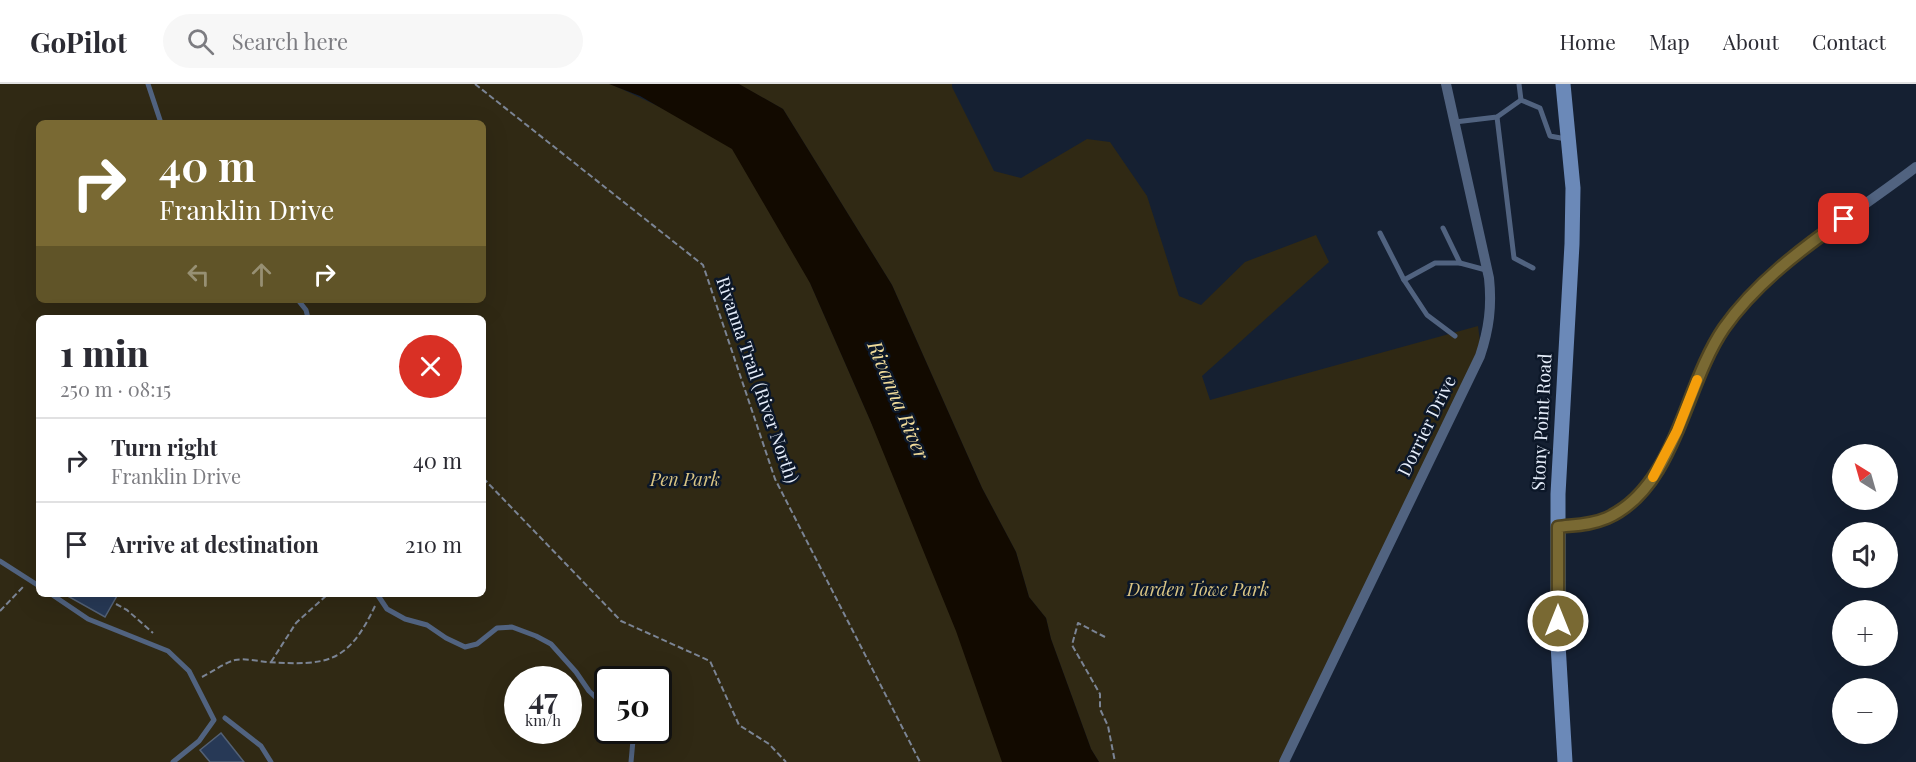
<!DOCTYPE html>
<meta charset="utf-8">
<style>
body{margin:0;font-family:"Playfair Display",serif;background:#f7f7f7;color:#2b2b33;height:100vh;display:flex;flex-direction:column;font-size:22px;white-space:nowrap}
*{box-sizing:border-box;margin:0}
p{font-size:20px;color:#7c7c81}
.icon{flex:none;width:33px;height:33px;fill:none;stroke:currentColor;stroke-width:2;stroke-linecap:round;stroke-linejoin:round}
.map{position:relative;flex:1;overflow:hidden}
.sheet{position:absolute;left:36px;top:231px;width:450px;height:282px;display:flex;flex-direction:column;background:#fff;border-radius:9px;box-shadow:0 6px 24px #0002}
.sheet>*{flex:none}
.banner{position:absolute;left:36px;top:36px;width:450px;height:183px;border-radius:9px;box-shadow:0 6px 24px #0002;background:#796933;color:#fff;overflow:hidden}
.needle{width:39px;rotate:323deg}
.buttons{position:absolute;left:1832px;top:360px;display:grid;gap:12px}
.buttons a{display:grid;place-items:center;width:66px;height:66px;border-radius:50%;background:#fff;box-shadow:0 6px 24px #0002;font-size:30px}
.speed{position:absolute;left:504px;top:582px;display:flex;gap:12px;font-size:30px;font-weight:700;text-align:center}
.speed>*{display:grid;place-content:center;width:78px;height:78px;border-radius:50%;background:#fff;box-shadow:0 6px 24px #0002;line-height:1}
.speed small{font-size:15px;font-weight:400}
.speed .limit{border:3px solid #111;border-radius:9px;background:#fff;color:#111}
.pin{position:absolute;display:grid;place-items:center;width:51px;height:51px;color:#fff;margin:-26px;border-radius:12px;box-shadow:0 3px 9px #0006}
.me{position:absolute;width:66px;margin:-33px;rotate:0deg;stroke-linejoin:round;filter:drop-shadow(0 0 4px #0008)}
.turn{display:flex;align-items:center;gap:21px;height:126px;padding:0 24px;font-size:27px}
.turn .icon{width:78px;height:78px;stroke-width:2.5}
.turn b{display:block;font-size:42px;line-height:51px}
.lanes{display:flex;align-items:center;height:57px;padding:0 24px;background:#0003;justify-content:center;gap:30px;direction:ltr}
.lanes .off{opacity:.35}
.round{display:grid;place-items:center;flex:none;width:63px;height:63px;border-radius:32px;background:#f7f7f7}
.overview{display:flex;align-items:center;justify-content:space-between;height:102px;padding:0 24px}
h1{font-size:36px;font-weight:800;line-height:45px}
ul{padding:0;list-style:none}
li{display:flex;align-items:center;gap:18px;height:84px;padding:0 24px;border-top:2px solid #e1e1e2}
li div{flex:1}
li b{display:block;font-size:22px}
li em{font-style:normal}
header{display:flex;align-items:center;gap:36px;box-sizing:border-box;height:84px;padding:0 30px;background:#fff;border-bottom:2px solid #e1e1e2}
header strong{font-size:28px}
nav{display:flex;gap:33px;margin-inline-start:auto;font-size:21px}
.search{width:420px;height:54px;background:#f7f7f7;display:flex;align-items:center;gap:15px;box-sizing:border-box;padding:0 21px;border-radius:33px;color:#7c7c81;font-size:22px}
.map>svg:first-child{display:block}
.green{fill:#302914;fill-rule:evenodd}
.water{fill:#120a00}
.building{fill:#273956;stroke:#536176;stroke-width:1.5}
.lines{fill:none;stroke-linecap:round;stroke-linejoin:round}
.path{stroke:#7b8494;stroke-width:2;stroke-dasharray:6 3;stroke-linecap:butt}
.service{stroke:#516380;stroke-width:5}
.minor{stroke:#516380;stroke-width:10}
.secondary{stroke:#6b89b8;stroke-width:15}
.route-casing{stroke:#4f4421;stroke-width:15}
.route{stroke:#796933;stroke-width:10}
.slow{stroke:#f59e0b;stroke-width:10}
.labels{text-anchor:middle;stroke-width:5;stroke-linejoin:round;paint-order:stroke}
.street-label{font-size:18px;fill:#e5edfa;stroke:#0c1728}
.park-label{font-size:18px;font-style:italic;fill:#dac584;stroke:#0c1728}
.water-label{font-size:20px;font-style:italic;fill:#f1dc9b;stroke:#0c1728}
</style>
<header>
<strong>GoPilot</strong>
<div class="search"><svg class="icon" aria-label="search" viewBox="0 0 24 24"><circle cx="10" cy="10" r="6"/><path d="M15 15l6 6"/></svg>Search here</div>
<nav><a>Home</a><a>Map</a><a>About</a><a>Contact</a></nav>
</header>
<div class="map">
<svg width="1916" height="678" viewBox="0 0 1916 678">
<rect width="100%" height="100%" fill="#152032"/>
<g class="green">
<path d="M0 0H611L726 54 801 178 1020 678H0ZM39 39H483V216H39ZM39 234H483V510H39ZM518 596H568V646H518ZM608 596H658V646H608Z"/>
<polygon points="738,0 952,0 952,3 994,87 1021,94 1087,55 1110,58 1147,112 1179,212 1201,221 1245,178 1316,151 1329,178 1202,292 1210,316 1478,242 1482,274 1285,678 1099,678 1091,665 1051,555 1046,534 1029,513 1016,468 982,404 892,201 783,25"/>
</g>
<polygon class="water" points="609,0 739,0 783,25 892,201 982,404 1016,468 1029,513 1046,534 1051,555 1091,665 1099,678 1002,678 956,547 870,336 810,199 732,65 640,12"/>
<g class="building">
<polygon points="64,510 118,510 105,533"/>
<polygon points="221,649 244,678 210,678 200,666"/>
</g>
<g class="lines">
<g class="path">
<polyline points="475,0 703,181 775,395 920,678"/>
<polyline points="483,394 621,537 710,577 739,641 769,660 786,678"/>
<polyline points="116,520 127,526 153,549"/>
<polyline points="0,527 23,503"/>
<polyline points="1105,553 1078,539 1072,561 1100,610 1100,625 1108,642 1115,678"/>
<polyline points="271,578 296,539 328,510"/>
<path d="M202 593C212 588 224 579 235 576 244 574 258 577 267 578 328 582 348 579 375 522"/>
</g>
<g class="service">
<polyline points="148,0 161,39"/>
<polyline points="1519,0 1521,16 1540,24 1550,52 1566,55"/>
<polyline points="1497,33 1514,174 1533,184"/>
<polyline points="1455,38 1497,33 1521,16"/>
<polyline points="1443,144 1460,179"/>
<polyline points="1380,149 1404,196"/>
<polyline points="298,216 306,226 308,234"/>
<polyline points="1455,252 1427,231 1404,196 1435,179 1460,179 1486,186"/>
<polyline points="0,477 39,502"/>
<polyline points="51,510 88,535 168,567 189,587 214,636 199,657 173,678"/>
<polyline points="377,510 387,525 405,535 427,541 446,554 465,563 477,560 497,544 512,543 536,552 551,560 576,588 589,607 608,625"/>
<polyline points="225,634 261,662 271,678"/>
<polyline points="627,646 633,656 631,678"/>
</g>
<g class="minor">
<path d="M1558 443C1574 441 1592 441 1607 434 1660 410 1673 348 1695 300 1706 273 1721 244 1741 222 1791 167 1857 128 1916 83"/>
<path d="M1284 678 1480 272C1489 245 1492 222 1489 194L1446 0"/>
</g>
<polyline class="secondary" points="1563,0 1573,104 1572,160 1558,410 1558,560 1565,678"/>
</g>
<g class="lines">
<defs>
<path id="route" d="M1558 537V443C1574 441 1591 441 1607 434 1676 403 1684 302 1724 244 1755 200 1800 166 1844 135"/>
</defs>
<use href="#route" class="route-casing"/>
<use href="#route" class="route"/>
<polyline class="slow" points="1653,393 1677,347 1697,296"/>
</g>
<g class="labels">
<g class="street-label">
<text transform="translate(757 296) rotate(71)" y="6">Rivanna Trail (River North)</text>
<text transform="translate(1542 338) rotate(-87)" y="6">Stony Point Road</text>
<text transform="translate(1427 342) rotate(-64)" y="6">Dorrier Drive</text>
</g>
<g class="park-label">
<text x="685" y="402">Pen Park</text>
<text x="1198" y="512">Darden Towe Park</text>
</g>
<g class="water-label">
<text transform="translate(898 316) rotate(67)" y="7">Rivanna River</text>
</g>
</g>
</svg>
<div class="buttons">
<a><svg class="needle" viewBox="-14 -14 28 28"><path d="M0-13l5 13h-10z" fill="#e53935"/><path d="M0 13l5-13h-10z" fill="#7c7c81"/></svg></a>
<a><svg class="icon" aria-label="sound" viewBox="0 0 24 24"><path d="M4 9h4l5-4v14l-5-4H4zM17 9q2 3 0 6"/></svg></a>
<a>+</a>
<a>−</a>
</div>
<div class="speed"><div>47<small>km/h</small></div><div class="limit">50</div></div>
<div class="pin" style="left:1844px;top:135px;background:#d93025"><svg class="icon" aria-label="arrive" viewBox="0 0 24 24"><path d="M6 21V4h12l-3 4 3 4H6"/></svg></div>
<svg class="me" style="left:1558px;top:537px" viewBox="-20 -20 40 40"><circle r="17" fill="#796933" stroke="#fff" stroke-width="3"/><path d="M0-11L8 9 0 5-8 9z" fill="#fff"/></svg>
<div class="banner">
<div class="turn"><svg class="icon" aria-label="right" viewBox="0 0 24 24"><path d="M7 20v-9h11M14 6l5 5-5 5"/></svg><div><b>40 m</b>Franklin Drive</div></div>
<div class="lanes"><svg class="icon off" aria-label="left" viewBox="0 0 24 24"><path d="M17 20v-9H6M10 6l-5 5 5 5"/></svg><svg class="icon off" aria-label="ahead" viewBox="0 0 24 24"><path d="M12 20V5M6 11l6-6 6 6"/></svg><svg class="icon" aria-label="right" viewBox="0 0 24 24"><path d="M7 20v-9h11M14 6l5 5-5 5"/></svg></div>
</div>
<section class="sheet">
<div class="overview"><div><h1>1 min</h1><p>250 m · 08:15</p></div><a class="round" style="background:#d93025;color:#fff"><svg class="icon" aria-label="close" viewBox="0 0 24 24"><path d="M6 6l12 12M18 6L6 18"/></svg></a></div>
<ul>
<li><svg class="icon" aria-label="right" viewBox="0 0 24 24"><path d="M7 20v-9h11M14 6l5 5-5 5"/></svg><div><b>Turn right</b><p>Franklin Drive</p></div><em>40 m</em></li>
<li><svg class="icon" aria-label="arrive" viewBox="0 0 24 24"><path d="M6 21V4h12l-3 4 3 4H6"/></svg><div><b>Arrive at destination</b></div><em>210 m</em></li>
</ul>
</section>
</div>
